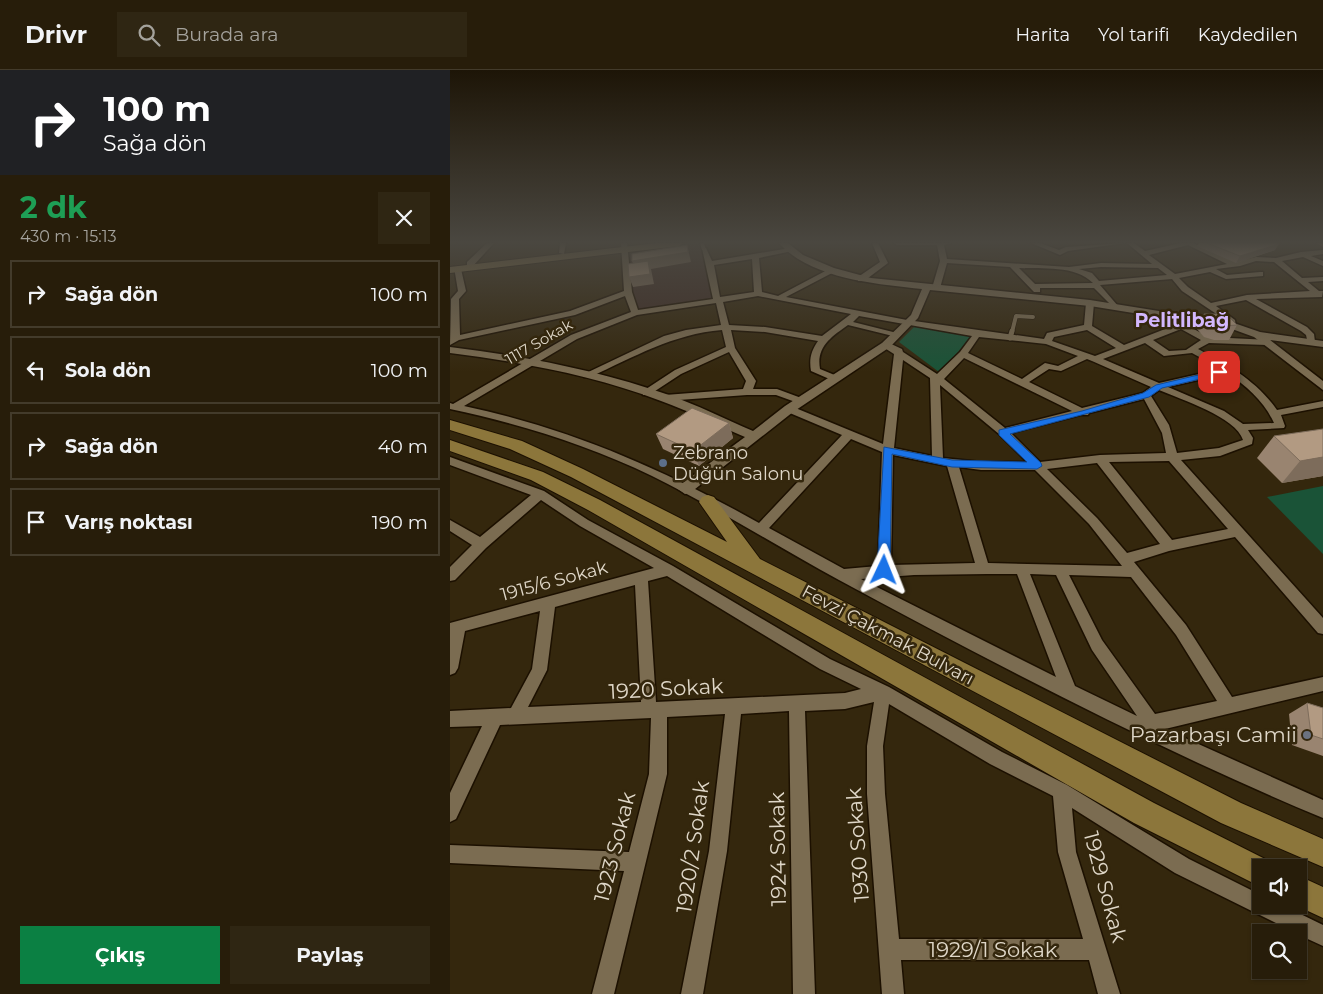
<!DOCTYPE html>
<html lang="tr">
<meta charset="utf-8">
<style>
body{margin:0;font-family:Montserrat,sans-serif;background:#2f2613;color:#f1f3f6;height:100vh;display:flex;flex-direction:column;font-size:19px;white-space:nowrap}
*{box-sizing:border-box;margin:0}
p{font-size:16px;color:#a4a29c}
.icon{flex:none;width:28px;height:28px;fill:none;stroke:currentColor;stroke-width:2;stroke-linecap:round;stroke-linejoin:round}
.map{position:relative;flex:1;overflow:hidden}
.details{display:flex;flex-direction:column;background:#271d0a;width:450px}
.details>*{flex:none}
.banner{background:#202124;color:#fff;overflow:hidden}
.tools{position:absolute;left:802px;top:789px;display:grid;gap:10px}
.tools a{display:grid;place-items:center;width:55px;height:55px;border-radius:0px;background:#271d0a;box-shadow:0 1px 4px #0004,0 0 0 1px #433b2b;font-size:25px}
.pin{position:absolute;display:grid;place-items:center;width:42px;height:42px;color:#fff;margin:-21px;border-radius:10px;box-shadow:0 2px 8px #0006}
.me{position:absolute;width:55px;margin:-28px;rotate:2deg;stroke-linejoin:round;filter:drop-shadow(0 0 4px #0008)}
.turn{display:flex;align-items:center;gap:18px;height:105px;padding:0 20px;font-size:22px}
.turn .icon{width:65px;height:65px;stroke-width:2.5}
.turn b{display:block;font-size:35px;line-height:42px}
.round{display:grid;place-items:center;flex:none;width:52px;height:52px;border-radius:0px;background:#2f2613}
.overview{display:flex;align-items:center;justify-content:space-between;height:85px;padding:0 20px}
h1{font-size:30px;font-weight:700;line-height:38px;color:#1e9e55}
.button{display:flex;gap:10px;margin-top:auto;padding:10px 20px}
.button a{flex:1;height:58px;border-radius:0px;background:#0b8043;color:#fff;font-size:20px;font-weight:700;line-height:58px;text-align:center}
.button a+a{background:#2f2613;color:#f1f3f6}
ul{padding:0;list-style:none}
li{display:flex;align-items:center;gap:15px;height:68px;margin:0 10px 8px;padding:0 10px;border:2px solid #433b2b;border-radius:0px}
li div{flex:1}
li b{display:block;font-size:19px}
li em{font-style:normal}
header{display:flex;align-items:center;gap:30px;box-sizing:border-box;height:70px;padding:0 25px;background:#271d0a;border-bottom:1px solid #433b2b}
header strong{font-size:24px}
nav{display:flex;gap:28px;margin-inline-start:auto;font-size:18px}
.search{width:350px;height:45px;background:#2f2613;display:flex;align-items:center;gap:12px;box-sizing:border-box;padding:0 18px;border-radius:0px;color:#a4a29c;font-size:19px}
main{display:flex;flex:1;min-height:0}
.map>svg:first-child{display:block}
.education{fill:#3e2c25}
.green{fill:#1a5337}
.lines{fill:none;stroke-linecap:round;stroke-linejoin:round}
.service-far1-casing{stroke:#1c1000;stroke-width:5}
.service-casing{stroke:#1c1000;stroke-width:7}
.pedestrian-casing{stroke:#1c1000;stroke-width:2}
.minor-casing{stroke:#1c1000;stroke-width:3}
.tertiary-casing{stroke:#1c1000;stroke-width:3}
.secondary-casing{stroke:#1c1000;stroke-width:2}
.primary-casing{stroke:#1c1000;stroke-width:2}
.service-far1{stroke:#7b6c51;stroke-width:4}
.service{stroke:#7b6c51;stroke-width:5}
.pedestrian{fill:#7b6c51;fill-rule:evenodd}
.minor{fill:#7b6c51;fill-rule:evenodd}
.tertiary{fill:#7b6c51;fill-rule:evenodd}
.secondary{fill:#847146;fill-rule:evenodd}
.primary{fill:#8c763b;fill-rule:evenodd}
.wall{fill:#998470}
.shaded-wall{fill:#7d6c5b}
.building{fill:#b29a82;stroke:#7d6c5b}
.route{fill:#1a73e8;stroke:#114b97}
.service-dot{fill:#5c6f8a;stroke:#34270d;stroke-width:2}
.worship-dot{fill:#6b7280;stroke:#34270d;stroke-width:2}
.labels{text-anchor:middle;stroke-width:5;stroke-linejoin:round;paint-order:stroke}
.far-street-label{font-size:15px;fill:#dfd7c8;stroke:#34270d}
.poi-label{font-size:18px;fill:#dfd7c8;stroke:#34270d;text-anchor:start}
.street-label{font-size:18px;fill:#dfd7c8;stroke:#34270d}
.far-district-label{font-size:19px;font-weight:bold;fill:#d3b7fd;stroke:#34270d}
.near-street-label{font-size:21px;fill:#dfd7c8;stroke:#34270d}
.near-poi-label{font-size:21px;fill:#dfd7c8;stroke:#34270d;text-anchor:end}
</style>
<header>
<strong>Drivr</strong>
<div class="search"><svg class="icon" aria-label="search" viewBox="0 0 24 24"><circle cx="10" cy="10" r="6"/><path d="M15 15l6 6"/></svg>Burada ara</div>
<nav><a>Harita</a><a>Yol tarifi</a><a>Kaydedilen</a></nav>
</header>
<main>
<section class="details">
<div class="banner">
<div class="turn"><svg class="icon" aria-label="right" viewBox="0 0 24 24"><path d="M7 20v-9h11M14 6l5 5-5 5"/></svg><div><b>100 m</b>Sağa dön</div></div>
</div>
<div class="overview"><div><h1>2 dk</h1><p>430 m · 15:13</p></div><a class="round"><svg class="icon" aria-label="close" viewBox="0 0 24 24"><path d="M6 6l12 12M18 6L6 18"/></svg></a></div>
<ul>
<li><svg class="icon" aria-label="right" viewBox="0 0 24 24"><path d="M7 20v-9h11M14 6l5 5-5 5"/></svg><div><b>Sağa dön</b></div><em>100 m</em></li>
<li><svg class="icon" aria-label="left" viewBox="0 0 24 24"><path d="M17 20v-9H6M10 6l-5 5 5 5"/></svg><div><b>Sola dön</b></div><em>100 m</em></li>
<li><svg class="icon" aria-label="right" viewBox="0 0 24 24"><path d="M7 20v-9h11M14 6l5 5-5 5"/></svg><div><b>Sağa dön</b></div><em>40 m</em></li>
<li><svg class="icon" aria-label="arrive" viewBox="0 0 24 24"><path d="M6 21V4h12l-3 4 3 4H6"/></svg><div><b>Varış noktası</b></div><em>190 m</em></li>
</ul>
<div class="button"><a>Çıkış</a><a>Paylaş</a></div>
</section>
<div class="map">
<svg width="873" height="924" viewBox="0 0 873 924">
<rect width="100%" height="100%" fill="#34270d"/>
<polygon class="education" points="229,173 252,173 260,194 267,230 185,243 173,180"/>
<g class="green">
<polygon points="465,256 523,266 489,302 449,272"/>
<polygon points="873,416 873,484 817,427"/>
</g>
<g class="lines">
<defs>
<polyline id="service-far1" points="562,262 566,246 583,247"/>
<polyline id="service" points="560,268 562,261"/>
<polygon id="pedestrian" points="250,173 254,173 256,180 252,180"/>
<g id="minor">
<polygon points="37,173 44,173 23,196 17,196 17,192"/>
<polygon points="110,173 116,173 114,184 109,183"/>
<path d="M171 173H177L182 222 188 240 263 229 252 178H256L262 191 340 178 343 180 342 181 309 188 312 222 328 226 381 198H384V202L336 227 457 250 594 269 597 263 634 255 636 233 640 231 644 233 642 256 674 275 728 254 732 245H735L739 247 736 255 759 267 820 270 821 272 817 275 759 273 748 279C778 295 807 311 827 340L873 331V337L831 345 835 356 834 358 798 360 803 368 802 374 770 386 731 390 873 548V564L868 563 785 467 719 481 684 492 736 555 782 627 873 607V621L715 659 873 730V748C707 679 547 595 389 510 326 476 267 438 202 406 138 375 70 354 0 339V333L3 334 121 265 181 242 175 226 125 245 9 270 0 275 1 229 8 221 4 197 11 199 16 221 9 229 10 265 120 241 174 221ZM302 189 304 222 270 227 264 195ZM308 226 401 244 372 266 315 257 279 255 273 232ZM266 233 271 255 236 260 214 266 132 305 134 307H140C184 287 223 264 272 260L276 277 225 300 193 321V325H199L231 304 279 282 296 311 293 319 215 325 210 328 215 331 297 325H326L351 334 356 331 354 329 327 319H303L306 311 285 278 281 260 315 262 368 271C361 281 359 289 361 301L384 311 389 308 387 306 370 299C366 277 381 267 398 255L447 267 451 264 403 252 409 246 522 266 510 282 487 304 453 282 452 279 439 273H433V277L444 284 433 374 343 337H335V341L392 365 309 453C215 400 120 358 14 336L127 269 187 245ZM731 259 751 270 736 280 719 281 703 270ZM637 260 666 278 645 286 602 271 604 267ZM529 267 596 274 628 286 608 296 595 293 572 309 518 283ZM695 273 714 286 742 283 771 299 709 313 653 289ZM514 288 622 341 555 358 494 309ZM637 289 642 291 701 317 693 323 632 338 579 312 599 299 611 301ZM453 290 480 308 482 386 444 378ZM778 303C797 317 814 331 824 353L793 354 774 341 718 317ZM490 315 549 364 577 392H531L493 388ZM709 320C730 329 786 347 793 370L769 378 727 383 719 355 701 326ZM694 329 712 363 716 383 650 385 590 392 561 363 630 345H638L639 343ZM401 369 432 382 428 496 394 499 319 458ZM443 385 497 396 525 493 441 495ZM719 391 778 459 722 470 659 392ZM647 393 710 474 677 483 647 448 597 399ZM509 397 531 400H585L639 454 672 496 538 493ZM537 504H567L606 607 411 509 464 505ZM580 504 606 505 642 580 687 646 625 616ZM619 505 681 507 726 565 767 631 705 644 652 570Z"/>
<polygon points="422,173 428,173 438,193 414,211 408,211 408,207 430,192"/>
<path d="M444 173H501L494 175 497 189 619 197 651 193 702 194 677 173H684L695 181 731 173H743L786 192 806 187 826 188 851 182 873 180V184L861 186 873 191V196L853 187 832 191 852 208 873 207V211L858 212 869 221H873L872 227 806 229 857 257 864 264 865 272 858 274 856 265 851 261 796 230 766 236 785 250 786 257H780L777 251 732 221 722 209 650 215 668 236 664 238 644 218H590V222H584L560 197 497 193 490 218 486 220 482 218 490 191 487 175H447ZM738 175 777 194 725 204 699 185ZM806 191 824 192 860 221 797 225 761 233 738 217 729 208 760 202 776 209 813 206V202H810L777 205 766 199 790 196ZM651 197 708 198 717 205 649 211 642 203 629 199ZM569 198C593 199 625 195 643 213L585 214Z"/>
<polygon points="581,173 590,173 609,180 616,177 675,173 618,181 610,185"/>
<path d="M0 387 94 421 138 450 223 496 380 589 439 617 552 682 617 715 739 789 811 825V835H832L873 855V876L849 865V862H844L725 803 622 738 626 782 670 924H648L639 890H451L454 924H432L417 724V676L424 632 395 639 355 641 365 924H343L339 641 291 644 277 781 253 924H231L259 781 275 644 217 647V704L164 924H142L174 801 0 793V775L179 782 199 704 201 648 50 655 6 749 0 752V723L32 656 0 657V641L61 638 82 599 90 541 15 561 8 598 5 603 0 605V553L204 498 130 456 91 430 36 478 5 510 0 511V497L22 475 0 461V450L30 467 81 425 0 395ZM217 506 370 599 411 619 395 623 206 632 198 511ZM185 515 191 632 78 637 97 600 105 537ZM439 634 540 694 603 726 608 782 633 869H449L435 724 433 676Z"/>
</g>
<path id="tertiary" d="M329 173H338L353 185 384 198 421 208 640 230 784 253 810 262 873 271V277L820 270 873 311V320L804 267 782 259 640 236 480 220 468 248 440 277 343 342 240 423 235 424 228 419 230 415 295 367C267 355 239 341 211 331 144 305 71 292 0 283V277C74 286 148 300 219 325 247 335 275 349 303 361L335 336 432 273 461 245 472 219C426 214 361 209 329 173Z"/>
<g id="secondary">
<polygon points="207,173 234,173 229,176 0,203 0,197"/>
<polygon points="866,173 873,173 873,177"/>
</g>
<g id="primary">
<polygon points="0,350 72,371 133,399 277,472 249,432 252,427 258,425 264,427 310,489 791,733 873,769 873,797 771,753 121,407 60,379 0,360"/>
<polygon points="0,370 93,402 150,430 704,733 821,792 824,798 811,798 811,817 684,753 138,440 81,410 0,381"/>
<polygon points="849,806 873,817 873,848 845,835 849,835"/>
</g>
</defs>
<use href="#service-far1" class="service-far1-casing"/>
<use href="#service" class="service-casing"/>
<use href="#pedestrian" class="pedestrian-casing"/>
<use href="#minor" class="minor-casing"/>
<use href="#tertiary" class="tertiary-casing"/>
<use href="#secondary" class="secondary-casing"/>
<use href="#primary" class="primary-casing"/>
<use href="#service-far1" class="service-far1"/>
<use href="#service" class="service"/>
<use href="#pedestrian" class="pedestrian"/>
<use href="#minor" class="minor"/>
<use href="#tertiary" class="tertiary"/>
<use href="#secondary" class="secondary"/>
<use href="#primary" class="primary"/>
</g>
<g class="wall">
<polygon points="749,173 826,173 825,180 786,193 747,176"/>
<polygon points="754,244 787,255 779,270 764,270 754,267 747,259"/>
<polygon points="279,353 283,368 249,396 213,379 206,364"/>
<polygon points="824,366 873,406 832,413 807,388"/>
<polygon points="857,633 873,638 873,686 842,675 839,644"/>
</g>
<g class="shaded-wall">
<polygon points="829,174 825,180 786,193 790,186"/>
<polygon points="237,175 241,192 201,199 204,214 183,217 179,207 186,201 182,191"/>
<polygon points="279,353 283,368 249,396 243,381"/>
<polygon points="873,387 873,406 832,413 850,391"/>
</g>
<g class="building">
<polygon points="757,173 826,173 829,174 790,186"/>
<polygon points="237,175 238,182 182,191 182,184"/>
<polygon points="198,191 200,204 179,207 178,194"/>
<polygon points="754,244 776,244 787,255 771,256 762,253"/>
<polygon points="242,338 279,353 243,381 206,364"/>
<polygon points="873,359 873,387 850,391 824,366"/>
<polygon points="857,633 873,638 873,669 861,665"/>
</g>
<linearGradient id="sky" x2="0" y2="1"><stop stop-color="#1d1507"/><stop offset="0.57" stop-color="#4a4740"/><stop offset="1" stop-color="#4a4740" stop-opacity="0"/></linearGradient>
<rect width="873" height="302" fill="url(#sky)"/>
<polygon class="route" points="769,300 772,301 772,304 712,318 699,327 560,364 591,393 592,396 587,399 502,397 442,384 440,500 438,504 429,504 427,500 434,377 502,390 577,392 549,365 549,360 632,341 693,323 706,315"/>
<circle class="service-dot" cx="213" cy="393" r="5"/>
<circle class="worship-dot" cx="857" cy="665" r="5"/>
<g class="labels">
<g class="far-street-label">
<text transform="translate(89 272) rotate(-30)" y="5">1117 Sokak</text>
</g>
<g class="poi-label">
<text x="223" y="389">Zebrano<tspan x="223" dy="21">Düğün Salonu</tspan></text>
</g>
<g class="street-label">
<text transform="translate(104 511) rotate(-15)" y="6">1915/6 Sokak</text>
<text transform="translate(438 565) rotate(28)" y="6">Fevzi Çakmak Bulvarı</text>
</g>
<g class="far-district-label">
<text x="732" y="257">Pelitlibağ</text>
</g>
<g class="near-street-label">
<text transform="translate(216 619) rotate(-3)" y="7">1920 Sokak</text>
<text transform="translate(408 775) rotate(-94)" y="7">1930 Sokak</text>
<text transform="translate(165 777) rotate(-76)" y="7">1923 Sokak</text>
<text transform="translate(243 777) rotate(-82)" y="7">1920/2 Sokak</text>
<text transform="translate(328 779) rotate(-91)" y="7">1924 Sokak</text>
<text transform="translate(655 817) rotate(75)" y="7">1929 Sokak</text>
<text x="543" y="887">1929/1 Sokak</text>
</g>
<g class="near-poi-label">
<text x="847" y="672">Pazarbaşı Camii</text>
</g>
</g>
</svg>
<div class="tools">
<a><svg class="icon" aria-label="sound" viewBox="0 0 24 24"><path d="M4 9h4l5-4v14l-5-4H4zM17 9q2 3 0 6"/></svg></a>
<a><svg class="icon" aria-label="search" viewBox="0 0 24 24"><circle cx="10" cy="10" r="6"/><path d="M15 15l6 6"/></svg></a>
</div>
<div class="pin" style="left:769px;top:302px;background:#d93025"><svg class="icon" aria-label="arrive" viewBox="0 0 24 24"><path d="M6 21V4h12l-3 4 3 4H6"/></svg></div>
<svg class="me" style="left:434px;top:500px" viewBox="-20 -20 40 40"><path d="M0-17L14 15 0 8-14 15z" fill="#1a73e8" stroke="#fff" stroke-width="4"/></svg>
</div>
</main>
